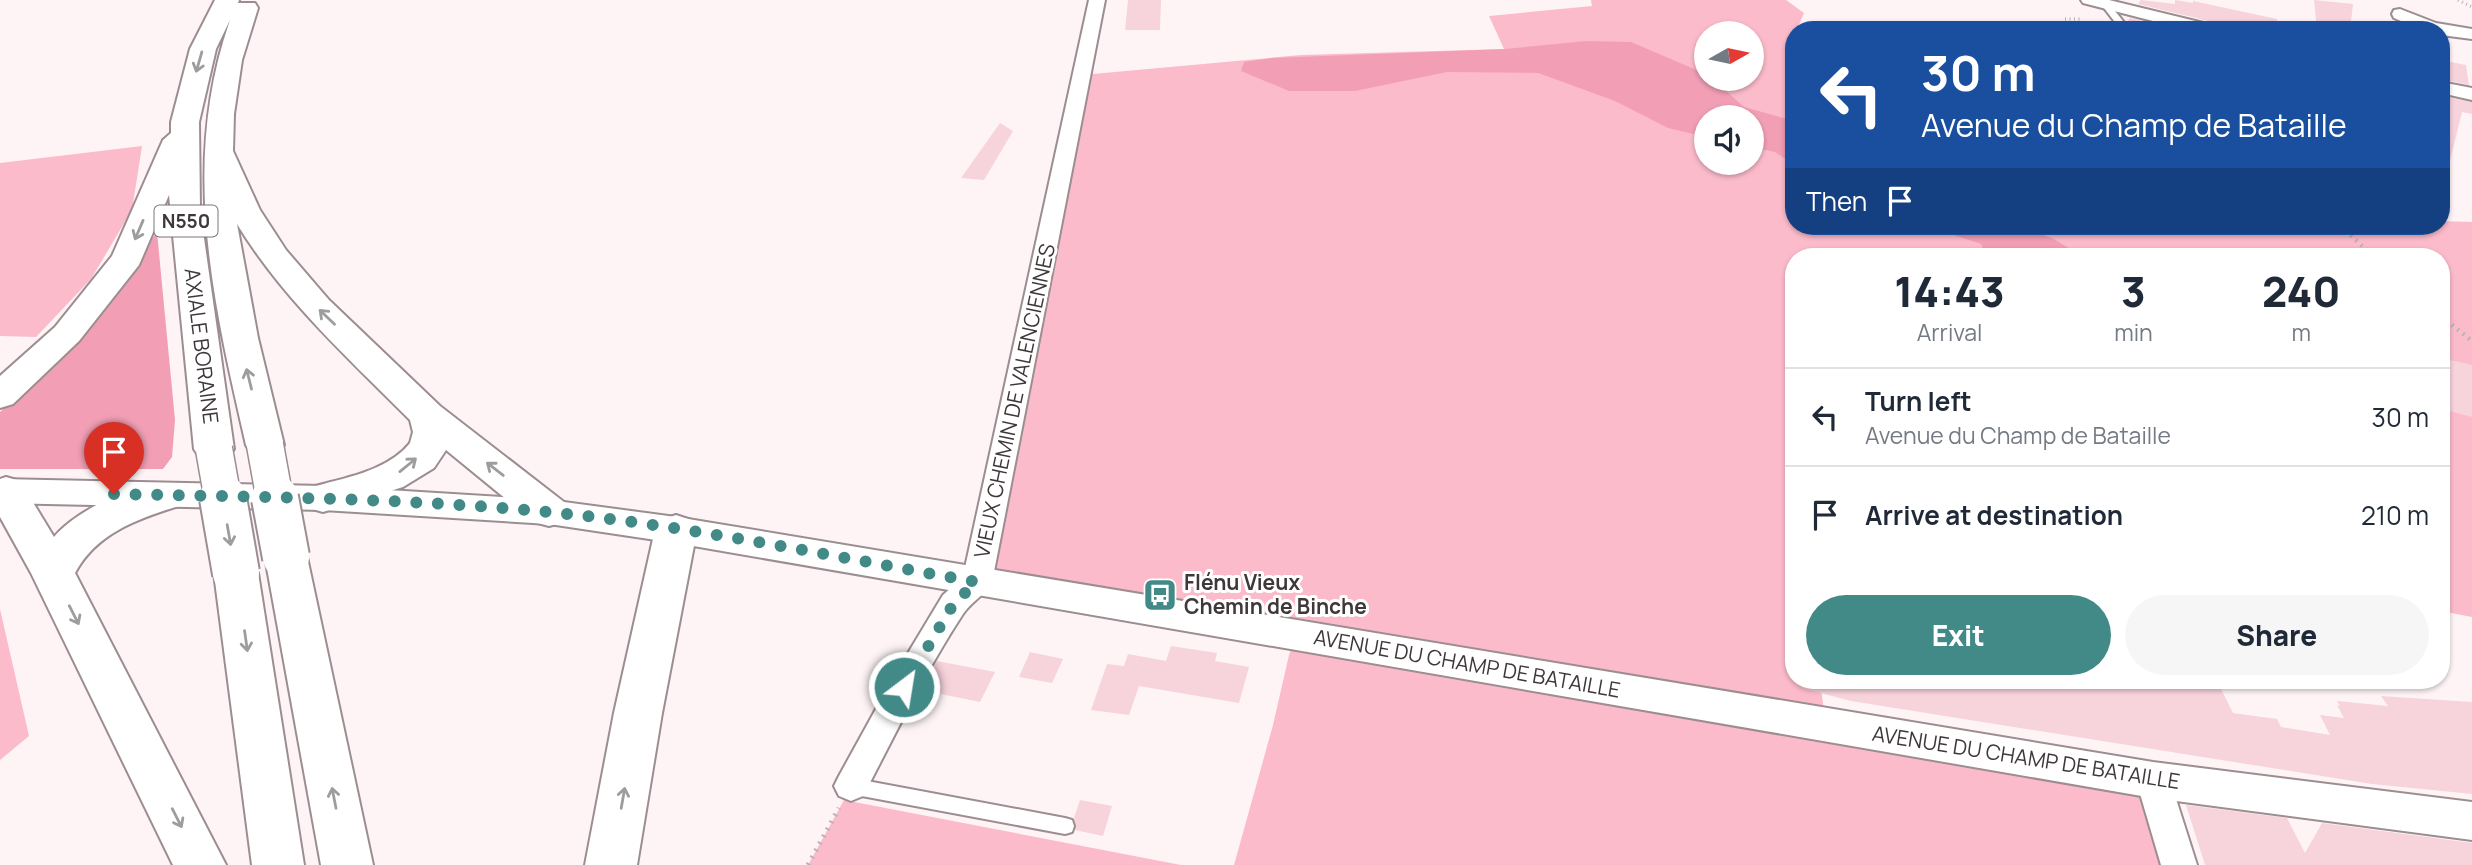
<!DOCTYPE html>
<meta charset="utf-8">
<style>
body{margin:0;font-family:Manrope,sans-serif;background:#f6f6f7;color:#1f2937;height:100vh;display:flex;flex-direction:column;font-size:26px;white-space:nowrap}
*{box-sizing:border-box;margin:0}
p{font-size:23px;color:#747a83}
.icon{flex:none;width:38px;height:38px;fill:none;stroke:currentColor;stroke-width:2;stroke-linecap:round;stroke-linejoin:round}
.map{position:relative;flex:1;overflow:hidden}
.details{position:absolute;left:1785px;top:248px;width:665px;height:441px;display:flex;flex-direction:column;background:#fff;border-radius:28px;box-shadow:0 2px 5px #0004}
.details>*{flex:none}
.banner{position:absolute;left:1785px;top:21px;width:665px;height:214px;border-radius:28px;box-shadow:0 2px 5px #0004;background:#1a4fa0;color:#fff;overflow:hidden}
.needle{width:46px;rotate:81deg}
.buttons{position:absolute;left:1694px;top:21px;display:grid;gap:14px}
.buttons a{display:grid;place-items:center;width:70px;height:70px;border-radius:50%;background:#fff;box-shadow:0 2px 5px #0004;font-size:35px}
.pin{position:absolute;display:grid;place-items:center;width:60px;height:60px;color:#fff;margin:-72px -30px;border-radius:50% 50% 50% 0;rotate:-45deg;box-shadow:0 0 7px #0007}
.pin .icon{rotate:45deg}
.me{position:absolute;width:77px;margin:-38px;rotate:31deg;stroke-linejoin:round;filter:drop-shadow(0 0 5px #0008)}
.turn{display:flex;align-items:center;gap:24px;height:147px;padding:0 21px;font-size:32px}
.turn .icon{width:91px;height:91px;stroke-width:2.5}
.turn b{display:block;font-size:49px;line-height:60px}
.then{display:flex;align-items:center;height:66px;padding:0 21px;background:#0003;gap:14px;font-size:26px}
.eta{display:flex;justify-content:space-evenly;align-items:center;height:119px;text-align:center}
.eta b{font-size:42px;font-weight:800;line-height:49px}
.action{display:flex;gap:14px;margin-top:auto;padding:14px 21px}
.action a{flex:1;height:80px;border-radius:42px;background:#428a87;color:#fff;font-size:28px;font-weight:800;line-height:80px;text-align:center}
.action a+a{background:#f6f6f7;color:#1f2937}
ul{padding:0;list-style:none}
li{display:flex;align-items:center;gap:21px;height:98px;padding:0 21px;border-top:2px solid #e0e1e3}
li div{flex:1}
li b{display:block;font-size:26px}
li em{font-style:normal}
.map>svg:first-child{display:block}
.green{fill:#fcbbcb;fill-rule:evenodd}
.forest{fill:#f29fb5}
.building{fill:#f7d3dc}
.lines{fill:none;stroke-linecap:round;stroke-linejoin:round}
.service-casing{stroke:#9c8d91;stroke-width:4}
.minor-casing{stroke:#9c8d91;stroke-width:4}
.tertiary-casing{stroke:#9c8d91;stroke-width:4}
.trunk-casing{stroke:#9c8d91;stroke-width:4}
.path-far2{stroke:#bcb3b5;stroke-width:3.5;stroke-dasharray:1 3.5;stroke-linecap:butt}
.path-far1{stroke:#bcb3b5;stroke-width:4.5;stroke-dasharray:2 5;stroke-linecap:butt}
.path{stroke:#bcb3b5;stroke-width:5;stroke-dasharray:2 6;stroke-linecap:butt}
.service{fill:#fff;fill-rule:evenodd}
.minor{fill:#fff;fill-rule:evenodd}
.tertiary{fill:#fff;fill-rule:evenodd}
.trunk{fill:#fff;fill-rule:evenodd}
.trunk-bridge-far1-casing{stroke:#9c8d91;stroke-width:39;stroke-linecap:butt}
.trunk-bridge-casing{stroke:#9c8d91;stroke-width:50;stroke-linecap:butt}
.trunk-bridge-far1{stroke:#fff;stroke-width:36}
.trunk-bridge{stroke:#fff;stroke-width:46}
.oneway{stroke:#9e9c9c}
.route{stroke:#428a87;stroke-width:12;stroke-dasharray:0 21.6}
.labels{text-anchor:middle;stroke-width:6;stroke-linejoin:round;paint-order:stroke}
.shield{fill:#fff;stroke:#787474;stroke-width:2}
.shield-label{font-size:19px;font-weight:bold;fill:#3e3839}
.street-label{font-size:21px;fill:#3e3839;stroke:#fff}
.poi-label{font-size:21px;font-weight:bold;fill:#3e3839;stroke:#fff;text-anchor:start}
</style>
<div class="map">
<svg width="2472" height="865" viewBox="0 0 2472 865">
<rect width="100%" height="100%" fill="#fef4f6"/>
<g class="green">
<path d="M1591 0H1786L1804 13 1798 27 1835 23 1894 22 1900 30H1794V226H2441V221L2472 222V617L2441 611V257H1794V681H1820L1826 726 2153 780 2179 865H1234L1273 725 1289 655 1297 635 977 582 1082 75 1301 55 1504 49 1489 16 1592 6ZM1706 33H1752V79H1706ZM1706 117H1752V163H1706Z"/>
<polygon points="142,146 132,210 91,279 36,337 0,336 0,163"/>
<polygon points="0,609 29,736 0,760"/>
<polygon points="844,800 1181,865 808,865"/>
</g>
<g class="forest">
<polygon points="1586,41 1631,42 1706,74 1706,79 1713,79 1744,107 1794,121 1794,165 1775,152 1752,147 1752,117 1706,117 1706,137 1668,128 1615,101 1538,73 1447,72 1355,91 1289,91 1241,71 1244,62 1272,58 1505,49"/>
<polygon points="1926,226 2020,226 2054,239 2083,257 1986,257 1981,244"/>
<polygon points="157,232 175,420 172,457 163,469 0,469 0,412 51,365 106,300"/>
</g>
<g class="building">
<polygon points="1128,0 1161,0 1160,30 1125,30"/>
<polygon points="2141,0 2175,4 2175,0 2193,3 2193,1 2277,19 2276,30 2220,30 2217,23 2138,4"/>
<polygon points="2314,0 2353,4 2350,30 2317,30"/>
<polygon points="2130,18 2176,30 2144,30 2130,26 2127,22"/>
<polygon points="2441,60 2466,65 2469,85 2441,79"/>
<polygon points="2441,96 2472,102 2472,114 2462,112 2449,165 2441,164"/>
<polygon points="1000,123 1013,131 984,180 961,178"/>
<polygon points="2441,358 2472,365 2472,417 2450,411"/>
<polygon points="1171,646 1217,653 1215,661 1249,667 1239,703 1139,686 1129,715 1091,710 1107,664 1124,666 1128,654 1166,661"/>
<polygon points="1030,652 1063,659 1052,683 1019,677"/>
<polygon points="937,661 995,672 980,702 921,690"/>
<polygon points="1803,681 2217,681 2233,713 2277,719 2281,727 2330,735 2320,715 2344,718 2337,705 2340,706 2337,701 2388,706 2381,696 2472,702 2472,794 2372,784 1851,701 1802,688"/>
<polygon points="1080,800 1112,806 1103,836 1075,830 1074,818"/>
<polygon points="2186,805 2287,818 2305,853 2322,823 2472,843 2472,865 2205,865"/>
</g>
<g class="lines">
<defs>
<g id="service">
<polygon points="2105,1 2108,2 2130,30 2121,30 2101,4"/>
<polygon points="851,778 1065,818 1072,820 1074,826 1072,832 1065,834 851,794 845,792 842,786 845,780"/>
</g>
<g id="minor">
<path d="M1089 0H1105L992 582C985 595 971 602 963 614 925 672 895 735 863 796L851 801 839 796 834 786 839 776 893 678 943 595 963 577Z"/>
<polygon points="2081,0 2109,0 2216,26 2218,30 2188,30 2083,3"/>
<polygon points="2400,9 2436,23 2472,29 2472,39 2441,35 2441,30 2422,30 2394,18 2392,14 2394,10"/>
<polygon points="2441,82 2472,88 2472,100 2441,93"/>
<polygon points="2153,765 2165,770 2170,780 2197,865 2161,865 2136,780 2141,770"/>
</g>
<polygon id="tertiary" points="0,479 323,486 549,500 676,517 2153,762 2472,802 2472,840 2153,798 676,543 549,524 323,510 0,503"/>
<g id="trunk">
<path d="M215 0H239L238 3H255L258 8 242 60 234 114 233 151 260 210 286 250 329 300 440 406 564 502 570 512 564 522 549 526 534 522 446 450 434 468 403 487 323 512 309 508 303 498 309 488C342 478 387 472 410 443L413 432 410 420C348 358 283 299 237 224L258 338 284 445 279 454 265 458 251 454 246 445C213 301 180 164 230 20L216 49 199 122 200 210 234 449 228 458 214 462 200 458 194 449 169 195 139 265 79 341 13 404 0 408V376L55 327 112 256 163 140 171 133V122L190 49Z"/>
<path d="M6 477 20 481 54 537C77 509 147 475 182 485L188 495 182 505C140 518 97 532 75 573L226 865H173L31 573 0 517V479Z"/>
<polygon points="676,515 691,520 697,530 662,713 637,865 585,865 614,713 655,530 661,520"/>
<polygon points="286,542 301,546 307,557 373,865 321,865 265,557 271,546"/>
<polygon points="236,557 251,562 258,573 304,865 252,865 214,573 221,562"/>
</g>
</defs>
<use href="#service" class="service-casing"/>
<use href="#minor" class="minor-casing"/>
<use href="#tertiary" class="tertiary-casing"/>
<use href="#trunk" class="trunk-casing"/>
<g class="path-far2">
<polyline points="2458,0 2472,7"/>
<polyline points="2065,19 2082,19"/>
</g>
<g class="path-far1">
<polyline points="2340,226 2375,257"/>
<polyline points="2441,316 2472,341"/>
</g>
<polyline class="path" points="808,865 839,808"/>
<use href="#service" class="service"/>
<use href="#minor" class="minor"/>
<use href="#tertiary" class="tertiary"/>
<use href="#trunk" class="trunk"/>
<defs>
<g id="trunk-bridge-far1">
<polyline points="265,445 275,500"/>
<polyline points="214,449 223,500"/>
</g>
<g id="trunk-bridge">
<polyline points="223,498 236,573"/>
<polyline points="275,498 286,557"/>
</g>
</defs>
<use href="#trunk-bridge-far1" class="trunk-bridge-far1-casing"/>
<use href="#trunk-bridge" class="trunk-bridge-casing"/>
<use href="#trunk-bridge-far1" class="trunk-bridge-far1"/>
<use href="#trunk-bridge" class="trunk-bridge"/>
</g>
<defs><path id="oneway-shaft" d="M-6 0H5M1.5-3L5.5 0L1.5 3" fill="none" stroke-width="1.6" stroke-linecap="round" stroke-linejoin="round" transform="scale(1.75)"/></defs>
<g class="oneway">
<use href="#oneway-shaft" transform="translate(199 62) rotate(106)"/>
<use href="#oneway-shaft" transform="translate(139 230) rotate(113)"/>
<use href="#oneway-shaft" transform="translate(327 317) rotate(-136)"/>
<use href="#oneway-shaft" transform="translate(249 379) rotate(-104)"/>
<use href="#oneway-shaft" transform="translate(408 465) rotate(-39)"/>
<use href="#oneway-shaft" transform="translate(495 469) rotate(-142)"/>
<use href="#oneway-shaft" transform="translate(229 535) rotate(80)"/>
<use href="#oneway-shaft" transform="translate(74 615) rotate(63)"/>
<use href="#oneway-shaft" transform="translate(246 641) rotate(82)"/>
<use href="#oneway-shaft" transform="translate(334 798) rotate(-101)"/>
<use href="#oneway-shaft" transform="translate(623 798) rotate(-80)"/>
<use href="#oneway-shaft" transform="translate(177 818) rotate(63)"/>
</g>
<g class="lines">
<path class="route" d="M114 494C259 497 404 498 548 512 692 526 835 557 977 582L954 603 904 687"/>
</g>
<defs>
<symbol id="bus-square" viewBox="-11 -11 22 22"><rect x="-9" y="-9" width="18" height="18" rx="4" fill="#428a87" stroke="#fff"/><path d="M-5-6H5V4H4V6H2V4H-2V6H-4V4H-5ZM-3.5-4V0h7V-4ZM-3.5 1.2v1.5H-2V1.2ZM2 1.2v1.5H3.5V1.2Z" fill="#fff"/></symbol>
</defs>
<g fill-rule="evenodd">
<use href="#bus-square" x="1141" y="576" width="38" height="38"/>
</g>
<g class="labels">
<rect class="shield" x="154.5" y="205.5" width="63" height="31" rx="5"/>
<g class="shield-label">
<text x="186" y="228">N550</text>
</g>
<g class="street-label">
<text transform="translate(201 346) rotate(83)" y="7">AXIALE BORAINE</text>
<text transform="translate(1015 401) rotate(-78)" y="7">VIEUX CHEMIN DE VALENCIENNES</text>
<text transform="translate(1467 664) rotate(10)" y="7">AVENUE DU CHAMP DE BATAILLE</text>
<text transform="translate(2026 758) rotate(9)" y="7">AVENUE DU CHAMP DE BATAILLE</text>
</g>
<g class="poi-label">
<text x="1184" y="590">Flénu Vieux<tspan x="1184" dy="24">Chemin de Binche</tspan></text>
</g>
</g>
</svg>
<div class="buttons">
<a><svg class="needle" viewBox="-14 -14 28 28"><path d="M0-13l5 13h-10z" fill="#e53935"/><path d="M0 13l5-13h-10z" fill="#747a83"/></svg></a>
<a><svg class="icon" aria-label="sound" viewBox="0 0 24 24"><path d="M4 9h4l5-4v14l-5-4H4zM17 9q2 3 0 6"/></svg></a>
</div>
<div class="pin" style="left:114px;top:494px;background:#d93025"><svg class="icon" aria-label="arrive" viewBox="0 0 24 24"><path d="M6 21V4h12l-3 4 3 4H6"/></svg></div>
<svg class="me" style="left:904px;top:687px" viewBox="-20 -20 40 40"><circle r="17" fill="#428a87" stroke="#fff" stroke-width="3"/><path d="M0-11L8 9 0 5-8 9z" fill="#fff"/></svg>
<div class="banner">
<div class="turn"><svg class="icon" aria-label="left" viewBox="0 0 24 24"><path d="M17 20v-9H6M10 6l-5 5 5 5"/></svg><div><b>30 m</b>Avenue du Champ de Bataille</div></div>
<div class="then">Then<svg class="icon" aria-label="arrive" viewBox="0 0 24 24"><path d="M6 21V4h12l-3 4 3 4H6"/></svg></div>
</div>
<section class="details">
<div class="eta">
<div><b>14:43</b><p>Arrival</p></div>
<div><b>3</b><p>min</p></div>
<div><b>240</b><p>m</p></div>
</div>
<ul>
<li><svg class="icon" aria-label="left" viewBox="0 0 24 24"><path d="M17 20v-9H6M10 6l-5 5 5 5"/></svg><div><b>Turn left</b><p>Avenue du Champ de Bataille</p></div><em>30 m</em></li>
<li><svg class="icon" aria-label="arrive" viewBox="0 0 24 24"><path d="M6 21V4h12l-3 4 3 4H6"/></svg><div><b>Arrive at destination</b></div><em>210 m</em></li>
</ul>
<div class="action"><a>Exit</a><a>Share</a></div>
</section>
</div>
